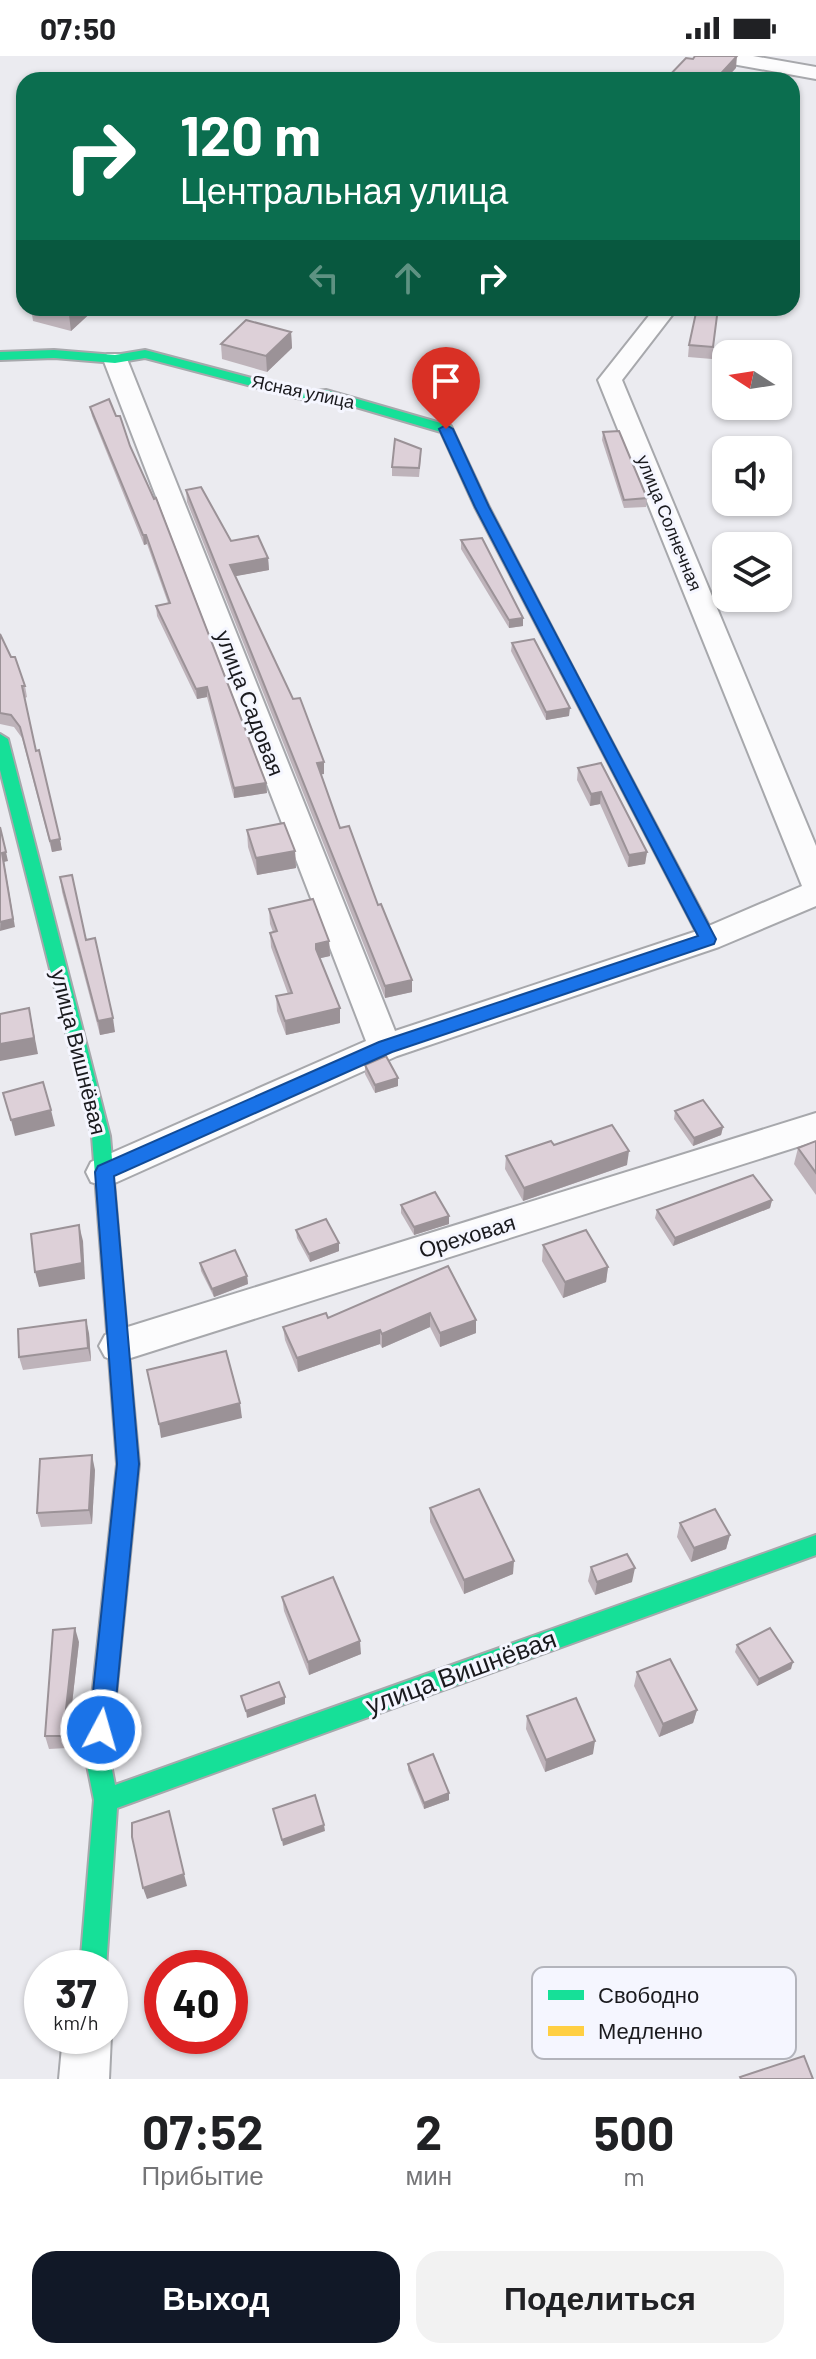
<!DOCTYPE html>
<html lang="ru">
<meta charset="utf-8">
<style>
body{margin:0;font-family:Barlow,sans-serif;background:#f2f2f2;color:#202124;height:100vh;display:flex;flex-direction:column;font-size:30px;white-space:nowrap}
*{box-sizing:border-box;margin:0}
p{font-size:26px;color:#757577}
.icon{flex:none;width:44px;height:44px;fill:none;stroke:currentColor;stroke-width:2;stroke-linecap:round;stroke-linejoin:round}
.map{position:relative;height:2023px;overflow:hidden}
.side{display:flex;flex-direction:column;background:#fff;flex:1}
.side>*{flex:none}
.top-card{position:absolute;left:16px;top:16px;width:784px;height:244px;border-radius:24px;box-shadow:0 2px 6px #0004;background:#0b6e4f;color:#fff;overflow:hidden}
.needle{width:52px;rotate:282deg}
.fabs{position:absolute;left:712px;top:284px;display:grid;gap:16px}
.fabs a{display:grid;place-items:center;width:80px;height:80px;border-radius:16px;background:#fff;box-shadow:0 2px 6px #0004;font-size:40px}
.speed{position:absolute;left:24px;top:1894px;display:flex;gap:16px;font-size:40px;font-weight:700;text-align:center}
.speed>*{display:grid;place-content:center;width:104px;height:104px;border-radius:50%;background:#fff;box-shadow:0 2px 6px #0004;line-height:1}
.speed small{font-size:20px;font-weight:400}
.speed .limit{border:12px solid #d22;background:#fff;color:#111}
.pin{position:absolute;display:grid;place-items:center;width:68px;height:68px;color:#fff;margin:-82px -34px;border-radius:50% 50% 50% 0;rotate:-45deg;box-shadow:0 0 8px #0007}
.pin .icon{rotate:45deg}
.me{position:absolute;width:88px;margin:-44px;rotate:6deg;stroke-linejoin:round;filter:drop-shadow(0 0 6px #0008)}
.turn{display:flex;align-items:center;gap:28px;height:168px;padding:0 32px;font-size:36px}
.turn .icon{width:104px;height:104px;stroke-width:2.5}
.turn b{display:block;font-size:56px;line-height:68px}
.lanes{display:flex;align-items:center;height:76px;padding:0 32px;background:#0003;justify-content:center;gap:40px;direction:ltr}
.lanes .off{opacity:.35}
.eta{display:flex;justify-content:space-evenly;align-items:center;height:136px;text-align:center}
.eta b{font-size:48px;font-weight:700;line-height:56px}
.action{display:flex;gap:16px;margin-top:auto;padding:16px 32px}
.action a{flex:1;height:92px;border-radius:24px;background:#111827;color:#fff;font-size:32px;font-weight:700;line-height:92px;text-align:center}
.action a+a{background:#f2f2f2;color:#202124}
.status{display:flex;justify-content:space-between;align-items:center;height:56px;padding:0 40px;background:#fff;direction:ltr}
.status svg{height:22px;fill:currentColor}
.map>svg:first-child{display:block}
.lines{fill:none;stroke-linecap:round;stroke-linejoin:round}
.street-casing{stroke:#a7a8ac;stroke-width:4}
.fast-casing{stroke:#a7a8ac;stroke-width:4}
.slow-casing{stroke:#a7a8ac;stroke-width:4}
.street{fill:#fcfcfd;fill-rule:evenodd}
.fast{fill:#16e098;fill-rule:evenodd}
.slow{fill:#ffcf43;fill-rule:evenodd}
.wall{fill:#beb3ba}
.shaded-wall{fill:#9b9297}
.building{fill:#ddd0d8;stroke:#9b9297;stroke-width:2}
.route{fill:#1a73e8;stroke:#114b97;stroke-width:2}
.labels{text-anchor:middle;stroke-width:6;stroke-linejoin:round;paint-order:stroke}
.far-street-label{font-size:18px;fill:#1a1a1e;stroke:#f5f6ff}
.street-label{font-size:22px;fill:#1a1a1e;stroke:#f5f6ff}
.near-street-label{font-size:26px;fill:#1a1a1e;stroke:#f5f6ff}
.key{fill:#f5f6ff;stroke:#b3b4bc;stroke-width:2}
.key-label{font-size:22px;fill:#1a1a1e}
</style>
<div class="status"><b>07:50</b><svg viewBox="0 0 49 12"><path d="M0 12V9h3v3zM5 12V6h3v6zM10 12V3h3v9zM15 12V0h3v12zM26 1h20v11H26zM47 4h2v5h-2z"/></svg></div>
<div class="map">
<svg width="816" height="2023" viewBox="0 0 816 2023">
<rect width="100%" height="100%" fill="#ebebf0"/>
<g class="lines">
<defs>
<g id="street">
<polygon points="712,0 753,0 816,11 816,23 721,6"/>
<polygon points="655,252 676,254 622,324 816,790 816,850 719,891 397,1000 117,1126 104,1130 91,1126 86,1116 91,1106 366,985 103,303 107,298 123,298 127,303 395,975 697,875 802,830 598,324"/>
<polygon points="816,1057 816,1085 118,1306 105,1301 99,1290 105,1279 118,1274"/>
<polygon points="110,1977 111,1980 109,2023 59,2023 63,1980 110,1980"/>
</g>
<g id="fast">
<polygon points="54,294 115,299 145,294 305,336 326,334 451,370 489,451 575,616 568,621 561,616 475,451 441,376 322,341 305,344 145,302 115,307 54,302 0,304 0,296"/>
<polygon points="0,678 8,683 110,1080 128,1288 125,1294 118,1297 111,1294 108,1288 92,1080 0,714"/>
<polygon points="816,1479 816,1499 117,1752 106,1912 80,1912 94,1744 86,1704 94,1652 102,1649 110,1652 114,1660 110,1704 115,1729"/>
</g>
<g id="slow">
<polygon points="568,611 575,616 716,883 714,887 708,889 700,883 561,616"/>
<polygon points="118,1279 125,1282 128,1288 139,1408 114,1660 110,1668 102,1671 94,1668 90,1660 117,1408 108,1288 111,1282"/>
</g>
</defs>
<use href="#street" class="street-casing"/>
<use href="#fast" class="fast-casing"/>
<use href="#slow" class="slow-casing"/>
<use href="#street" class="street"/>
<use href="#fast" class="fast"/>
<use href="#slow" class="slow"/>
</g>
<g class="wall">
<polygon points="31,252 96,252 71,275 33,265"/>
<polygon points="718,252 712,303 688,301 689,289"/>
<polygon points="291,276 292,292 267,316 222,303 221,288"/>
<polygon points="90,351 130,390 266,727 267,737 234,742 207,641 197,643 157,560 156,550 168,547 147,488 144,489 92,360"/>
<polygon points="603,376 647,442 646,451 624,452 602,384"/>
<polygon points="421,401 419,421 392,420 392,411"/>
<polygon points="186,434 231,485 268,502 269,514 235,520 324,718 321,718 340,772 378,849 412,924 412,936 385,942 187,446"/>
<polygon points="461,484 523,562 523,570 509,572 461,493"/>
<polygon points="0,578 25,630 27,641 25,642 36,695 62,794 52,796 22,682 14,671 0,668"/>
<polygon points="512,587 569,660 546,664 511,595"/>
<polygon points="601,707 647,796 645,808 628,811 600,748 590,750 577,724 578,712"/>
<polygon points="247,774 295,795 296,812 257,819 248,791"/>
<polygon points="60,821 115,976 100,979 62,836"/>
<polygon points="269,853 329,885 330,900 320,902 340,967 286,979 277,955 276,940 288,938 271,891 270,877 273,876 270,868"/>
<polygon points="365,1009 398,1022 398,1030 375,1037 365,1018"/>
<polygon points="675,1055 723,1071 721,1079 693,1090 674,1063"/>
<polygon points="816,1085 816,1139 794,1108 798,1092"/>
<polygon points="554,1089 627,1109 523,1145 505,1113 506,1100"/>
<polygon points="772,1144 770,1152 673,1190 655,1162 657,1154"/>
<polygon points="401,1149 449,1160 449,1168 414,1179 401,1157"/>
<polygon points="296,1174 339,1195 310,1206 297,1182"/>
<polygon points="543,1189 608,1211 606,1226 563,1242 542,1205"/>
<polygon points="200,1207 247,1220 248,1228 214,1241 201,1215"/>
<polygon points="448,1210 476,1264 476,1277 440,1291 430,1271 382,1292 380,1288 298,1316 285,1284 283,1271 328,1262"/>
<polygon points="89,1277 91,1305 23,1314 19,1301"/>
<polygon points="95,1414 92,1468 41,1471 37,1457"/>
<polygon points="430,1452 513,1518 464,1538 430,1466"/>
<polygon points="680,1467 730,1479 726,1493 691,1506 677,1481"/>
<polygon points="591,1511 632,1526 595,1539 588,1525"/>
<polygon points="282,1541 361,1598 309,1619 284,1555"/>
<polygon points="79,1586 67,1692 49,1693 45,1680"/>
<polygon points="737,1589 791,1613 757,1630 735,1596"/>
<polygon points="637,1616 697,1654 693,1667 659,1681 634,1630"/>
<polygon points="527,1660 593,1698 545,1716 526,1673"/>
<polygon points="408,1708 449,1744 424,1753 408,1714"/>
</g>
<g class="shaded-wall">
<polygon points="737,0 736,12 725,24 715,24"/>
<polygon points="77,252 96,252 71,275 69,259"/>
<polygon points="291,276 292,292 267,316 266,300"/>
<polygon points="143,479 146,479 147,488 144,489"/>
<polygon points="268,502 269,514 231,521 230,509"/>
<polygon points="523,562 523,570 509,572 509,564"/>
<polygon points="207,631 207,641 197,643 196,633"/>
<polygon points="570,652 569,660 546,664 546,656"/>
<polygon points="324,706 324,718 318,719 317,707"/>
<polygon points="266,727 267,737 234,742 234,732"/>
<polygon points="601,736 600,748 590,750 591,738"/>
<polygon points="60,783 62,794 52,796 50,785"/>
<polygon points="295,795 296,812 257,819 256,802"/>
<polygon points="6,796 8,805 4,806 15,871 0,875 2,797"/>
<polygon points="647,796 645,808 628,811 629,799"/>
<polygon points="329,885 330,900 317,903 316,888"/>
<polygon points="412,924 412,936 385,942 385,930"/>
<polygon points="29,952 38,998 0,1005 0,988"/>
<polygon points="340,952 340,967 286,979 285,965"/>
<polygon points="113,962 115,976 100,979 98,965"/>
<polygon points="398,1022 398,1030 375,1037 375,1029"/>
<polygon points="51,1054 55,1070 15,1080 11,1064"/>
<polygon points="723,1071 721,1079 693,1090 694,1082"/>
<polygon points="629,1095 627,1109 523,1145 524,1132"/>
<polygon points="772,1144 770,1152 673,1190 675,1182"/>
<polygon points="449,1160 449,1168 414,1179 414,1171"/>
<polygon points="79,1169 83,1185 85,1223 39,1231 35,1216"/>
<polygon points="339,1187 339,1195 310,1206 309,1198"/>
<polygon points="608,1211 606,1226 563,1242 565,1226"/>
<polygon points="247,1220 248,1228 214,1241 212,1233"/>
<polygon points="430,1257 430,1271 382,1292 382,1278"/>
<polygon points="86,1264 89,1277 91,1305 88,1292"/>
<polygon points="476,1264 476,1277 440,1291 440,1277"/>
<polygon points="380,1274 380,1288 298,1316 297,1302"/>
<polygon points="240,1347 242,1362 161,1382 159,1368"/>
<polygon points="92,1399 95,1414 92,1468 89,1454"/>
<polygon points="730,1479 726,1493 691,1506 694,1492"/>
<polygon points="514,1505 513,1518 464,1538 464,1524"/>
<polygon points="635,1512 632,1526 595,1539 597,1526"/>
<polygon points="75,1572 79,1586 67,1692 63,1680"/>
<polygon points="360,1585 361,1598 309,1619 308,1606"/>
<polygon points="793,1606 791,1613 757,1630 759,1623"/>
<polygon points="285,1641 285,1648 247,1662 246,1655"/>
<polygon points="697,1654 693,1667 659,1681 663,1668"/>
<polygon points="595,1685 593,1698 545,1716 546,1704"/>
<polygon points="449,1737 449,1744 424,1753 424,1747"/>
<polygon points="324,1769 325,1775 283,1790 282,1784"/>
<polygon points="184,1818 187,1830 147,1843 143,1832"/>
</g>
<g class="building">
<polygon points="695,0 737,0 715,24 665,24 686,2 693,3"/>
<polygon points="40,252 77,252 69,259"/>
<polygon points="697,252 718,252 713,291 689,289"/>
<polygon points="246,264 291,276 266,300 221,288"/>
<polygon points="109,343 116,360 120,360 130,390 154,443 156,442 266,727 234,732 207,631 196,633 156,550 170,547 146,479 143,479 90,351"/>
<polygon points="619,375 647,442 624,444 603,376"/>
<polygon points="395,383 421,393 419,412 392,411"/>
<polygon points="201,431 231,485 258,480 268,502 230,509 293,643 300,642 324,706 317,707 340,772 349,770 378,849 381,848 412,924 385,930 186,434"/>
<polygon points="482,482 523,562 509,564 461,484"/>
<polygon points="0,578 11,601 15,601 25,630 22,630 36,695 39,694 60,783 50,785 20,671 11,659 0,657"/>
<polygon points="534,583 570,652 546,656 512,587"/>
<polygon points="601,707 647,796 629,799 601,736 591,738 578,712"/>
<polygon points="284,767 295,795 256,802 247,774"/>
<polygon points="0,771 6,796 2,797 13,863 0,866"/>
<polygon points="72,819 86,884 95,882 113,962 98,965 60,821"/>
<polygon points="313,843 329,885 316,888 316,893 340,952 285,965 276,940 292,937 270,877 277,875 269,853"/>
<polygon points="29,952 34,982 0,988 0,958"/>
<polygon points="386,1000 398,1022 375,1029 365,1009"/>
<polygon points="43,1026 51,1054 11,1064 3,1037"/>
<polygon points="703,1044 723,1071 694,1082 675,1055"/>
<polygon points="612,1069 629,1095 524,1132 506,1100 551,1085 554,1089"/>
<polygon points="816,1085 816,1117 798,1092"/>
<polygon points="753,1119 772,1144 675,1182 657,1154"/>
<polygon points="435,1136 449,1160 414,1171 401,1149"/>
<polygon points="326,1163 339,1187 309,1198 296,1174"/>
<polygon points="79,1169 82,1207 35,1216 31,1178"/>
<polygon points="586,1174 608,1211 565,1226 543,1189"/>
<polygon points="235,1194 247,1220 212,1233 200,1207"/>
<polygon points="448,1210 476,1264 440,1277 430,1257 382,1278 380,1274 297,1302 283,1271 326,1257 328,1262"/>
<polygon points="86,1264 88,1292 19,1301 18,1273"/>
<polygon points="226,1295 240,1347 159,1368 147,1314"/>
<polygon points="92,1399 89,1454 37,1457 40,1403"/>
<polygon points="479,1433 514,1505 464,1524 430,1452"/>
<polygon points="715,1453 730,1479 694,1492 680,1467"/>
<polygon points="627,1498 635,1512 597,1526 591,1511"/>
<polygon points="333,1521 360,1585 308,1606 282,1541"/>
<polygon points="75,1572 63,1680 45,1680 53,1574"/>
<polygon points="770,1572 793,1606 759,1623 737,1589"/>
<polygon points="670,1603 697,1654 663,1668 637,1616"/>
<polygon points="279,1626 285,1641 246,1655 241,1640"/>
<polygon points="576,1642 595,1685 546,1704 527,1660"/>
<polygon points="433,1698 449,1737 424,1747 408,1708"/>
<polygon points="315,1739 324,1769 282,1784 273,1753"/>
<polygon points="169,1755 184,1818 143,1832 132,1781 132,1767"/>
<polygon points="804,2000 813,2023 741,2023 740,2021"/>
</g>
<polygon class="route" points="446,369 453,373 489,451 716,883 714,888 392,996 114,1120 139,1408 113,1674 110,1683 101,1686 93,1683 89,1674 117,1408 95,1116 98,1110 379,986 698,880 475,451 439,373"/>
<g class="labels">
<g class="far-street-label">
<text transform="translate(303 336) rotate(12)" y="6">Ясная улица</text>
<text transform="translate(669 467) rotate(68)" y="6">улица Солнечная</text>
</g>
<g class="street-label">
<text transform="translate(250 647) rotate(69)" y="8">улица Садовая</text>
<text transform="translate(79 996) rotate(76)" y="8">улица Вишнёвая</text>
<text transform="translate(467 1180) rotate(-17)" y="8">Ореховая</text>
</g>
<g class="near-street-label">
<text transform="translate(461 1616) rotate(-20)" y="9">улица Вишнёвая</text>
</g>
</g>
<rect x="532" y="1911" width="264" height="92" rx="12" class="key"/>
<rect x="548" y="1934" width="36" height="10" fill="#16e098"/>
<rect x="548" y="1970" width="36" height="10" fill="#ffcf43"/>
<g class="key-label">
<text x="598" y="1947">Свободно</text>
<text x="598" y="1983">Медленно</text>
</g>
</svg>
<div class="fabs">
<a><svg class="needle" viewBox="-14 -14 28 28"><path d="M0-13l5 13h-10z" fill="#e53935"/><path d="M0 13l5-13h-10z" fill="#757577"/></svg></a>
<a><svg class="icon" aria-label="sound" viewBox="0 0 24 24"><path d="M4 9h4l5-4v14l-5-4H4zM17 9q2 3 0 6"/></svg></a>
<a><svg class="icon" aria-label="layers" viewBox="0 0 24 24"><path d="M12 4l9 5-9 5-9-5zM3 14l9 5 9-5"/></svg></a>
</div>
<div class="speed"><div>37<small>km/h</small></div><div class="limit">40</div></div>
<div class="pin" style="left:446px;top:373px;background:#d93025"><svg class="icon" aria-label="arrive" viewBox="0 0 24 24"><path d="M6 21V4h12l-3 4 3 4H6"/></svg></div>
<svg class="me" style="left:101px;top:1674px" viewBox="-20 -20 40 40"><circle r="17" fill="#1a73e8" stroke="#fff" stroke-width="3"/><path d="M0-11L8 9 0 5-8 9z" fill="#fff"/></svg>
<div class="top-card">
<div class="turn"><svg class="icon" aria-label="right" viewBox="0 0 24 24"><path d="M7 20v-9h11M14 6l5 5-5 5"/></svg><div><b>120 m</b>Центральная улица</div></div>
<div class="lanes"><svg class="icon off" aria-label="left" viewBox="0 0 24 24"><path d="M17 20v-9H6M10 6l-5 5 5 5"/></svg><svg class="icon off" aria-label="ahead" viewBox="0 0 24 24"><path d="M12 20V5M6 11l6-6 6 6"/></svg><svg class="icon" aria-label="right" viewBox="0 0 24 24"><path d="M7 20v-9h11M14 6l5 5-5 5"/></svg></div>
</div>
</div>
<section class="side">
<div class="eta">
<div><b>07:52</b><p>Прибытие</p></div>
<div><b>2</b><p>мин</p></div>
<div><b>500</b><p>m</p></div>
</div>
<div class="action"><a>Выход</a><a>Поделиться</a></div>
</section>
